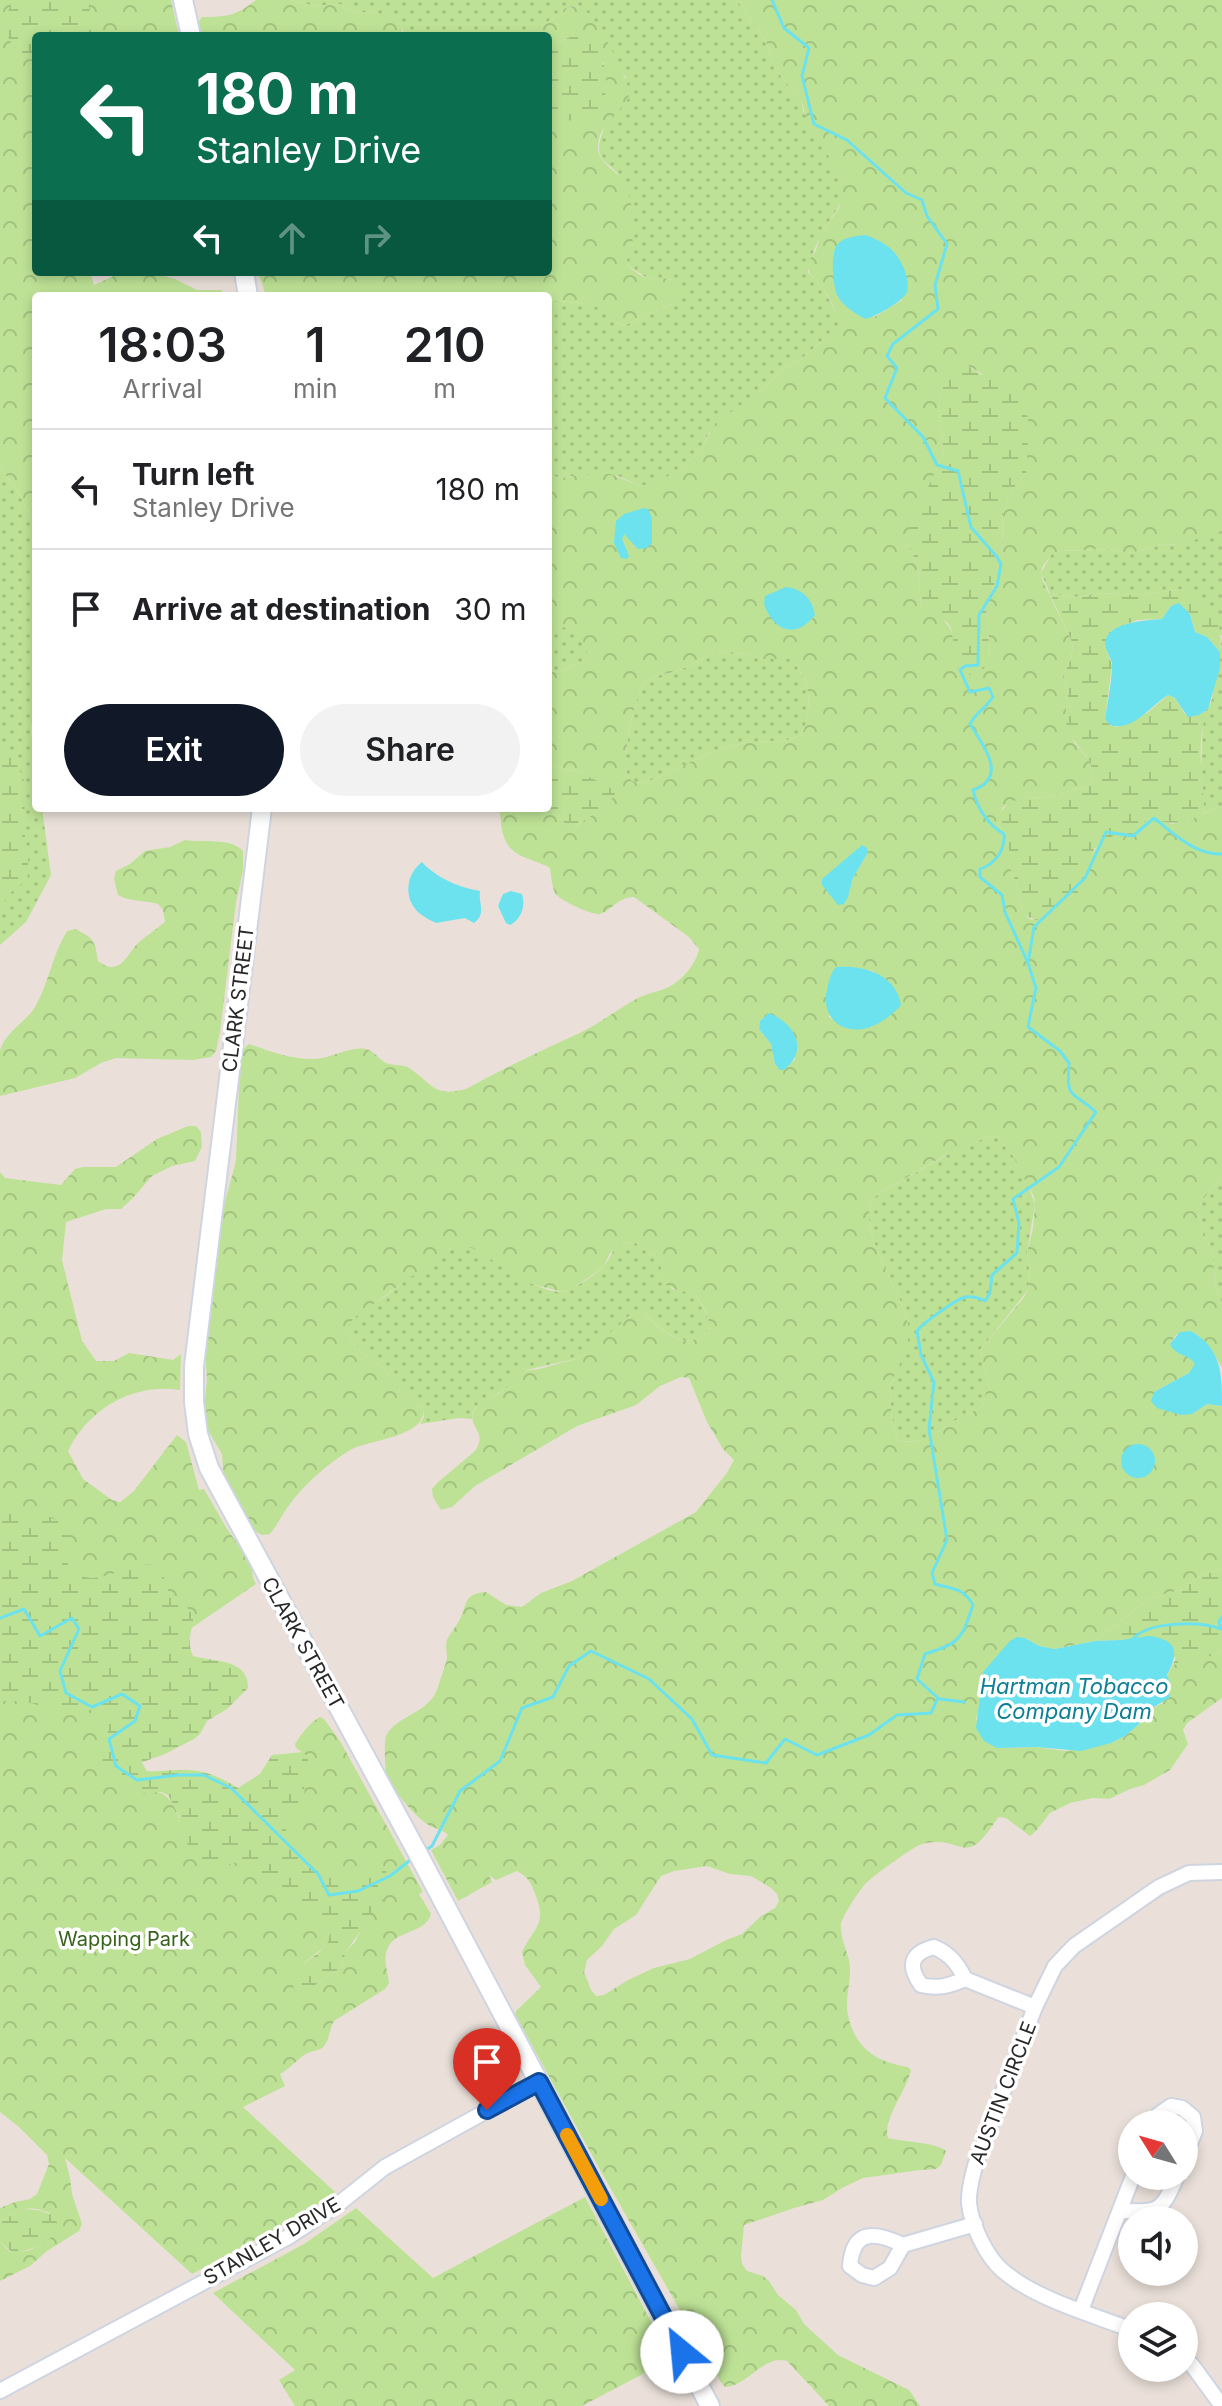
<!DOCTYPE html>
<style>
body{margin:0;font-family:Inter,sans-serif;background:#f2f2f2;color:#202124;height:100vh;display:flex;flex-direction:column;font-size:30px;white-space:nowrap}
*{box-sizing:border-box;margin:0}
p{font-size:26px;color:#757577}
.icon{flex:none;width:44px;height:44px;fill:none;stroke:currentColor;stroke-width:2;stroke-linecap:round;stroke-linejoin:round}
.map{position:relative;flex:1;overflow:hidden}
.side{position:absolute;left:32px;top:292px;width:520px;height:520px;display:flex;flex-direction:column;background:#fff;border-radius:8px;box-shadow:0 4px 12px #0003}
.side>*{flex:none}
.hud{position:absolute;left:32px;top:32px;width:520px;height:244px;border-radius:8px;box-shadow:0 4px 12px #0003;background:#0b6e4f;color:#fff;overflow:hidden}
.needle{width:52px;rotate:307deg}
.fabs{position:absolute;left:1118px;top:2110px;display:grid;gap:16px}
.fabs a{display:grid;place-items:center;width:80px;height:80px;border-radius:50%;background:#fff;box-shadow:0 4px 12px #0003;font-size:40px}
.pin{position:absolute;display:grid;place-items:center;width:68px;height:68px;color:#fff;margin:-82px -34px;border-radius:50% 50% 50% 0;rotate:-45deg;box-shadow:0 0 8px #0007}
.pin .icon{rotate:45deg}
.me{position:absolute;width:88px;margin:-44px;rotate:332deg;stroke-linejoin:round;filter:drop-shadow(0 0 6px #0008)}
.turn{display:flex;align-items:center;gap:28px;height:168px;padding:0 32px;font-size:36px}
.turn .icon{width:104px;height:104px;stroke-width:2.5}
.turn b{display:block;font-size:56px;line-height:68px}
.lanes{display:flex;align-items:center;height:76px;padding:0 32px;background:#0003;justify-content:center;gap:40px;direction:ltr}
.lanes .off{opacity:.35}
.eta{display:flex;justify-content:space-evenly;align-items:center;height:136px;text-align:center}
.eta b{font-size:48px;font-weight:600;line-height:56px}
.button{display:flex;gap:16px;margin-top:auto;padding:16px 32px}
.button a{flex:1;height:92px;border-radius:48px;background:#111827;color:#fff;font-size:32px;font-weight:600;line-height:92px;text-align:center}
.button a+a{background:#f2f2f2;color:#202124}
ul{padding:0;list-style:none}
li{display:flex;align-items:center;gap:24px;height:120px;padding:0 32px;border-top:2px solid #e0e0e0}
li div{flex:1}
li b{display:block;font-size:30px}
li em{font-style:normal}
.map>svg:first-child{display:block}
.grass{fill:url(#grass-dots)}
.forest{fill:url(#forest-crowns);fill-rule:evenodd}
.wetland{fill:url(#wetland-marsh)}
.water{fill:#6be2ee}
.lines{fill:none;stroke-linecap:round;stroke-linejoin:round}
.stream{stroke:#6be2ee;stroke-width:3}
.minor-casing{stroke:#ced5e1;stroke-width:18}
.secondary-casing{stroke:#ced5e1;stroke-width:22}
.minor{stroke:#fff;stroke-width:14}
.secondary{stroke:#fff;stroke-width:18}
.route-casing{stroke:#114b97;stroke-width:20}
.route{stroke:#1a73e8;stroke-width:14}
.slow{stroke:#f59e0b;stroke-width:14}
.labels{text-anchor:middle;stroke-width:7;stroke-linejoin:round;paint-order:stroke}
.street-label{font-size:20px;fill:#282828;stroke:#fff}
.park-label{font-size:20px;fill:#366319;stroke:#fff}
.water-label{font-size:22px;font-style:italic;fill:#0d7f96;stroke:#fff}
</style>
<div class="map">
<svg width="1222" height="2406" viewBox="0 0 1222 2406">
<defs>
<pattern id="grass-dots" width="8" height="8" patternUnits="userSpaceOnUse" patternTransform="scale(2)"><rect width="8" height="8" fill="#bde295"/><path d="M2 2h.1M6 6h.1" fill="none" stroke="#a2c280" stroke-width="1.8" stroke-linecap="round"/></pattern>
<pattern id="forest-crowns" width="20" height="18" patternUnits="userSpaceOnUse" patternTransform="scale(2)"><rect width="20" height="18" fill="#bde295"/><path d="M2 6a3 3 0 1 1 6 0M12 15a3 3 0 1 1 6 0" fill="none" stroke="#a2c280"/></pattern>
<pattern id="wetland-marsh" width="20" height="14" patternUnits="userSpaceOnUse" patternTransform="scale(2)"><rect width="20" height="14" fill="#bde295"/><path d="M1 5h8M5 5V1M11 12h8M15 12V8" fill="none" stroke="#a2c280"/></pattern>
</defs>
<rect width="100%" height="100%" fill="#eae0d9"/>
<g class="grass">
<path d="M291 0H737L766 41 776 70 802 102 803 111 842 176C848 204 831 215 821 236 815 247 810 259 808 272L824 289 838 317 839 325 805 356 784 369 760 391 709 432 703 447 698 453 677 471 656 484 640 486 618 476 578 475 562 478 548 475V300C560 302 586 302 596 306 607 311 612 322 623 326L672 304 671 279 647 278 627 265C626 252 634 241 634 227 630 212 627 193 620 178 615 166 600 164 599 149 598 136 620 92 626 78L579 7 571 6 564 9 545 24 522 36H404L403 30 378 13 354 12 340 4 314 6Z"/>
<path d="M0 467 21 496 27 511 36 519V711C26 729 35 749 36 769 37 782 36 795 36 808H42L51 875 26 922 0 945Z"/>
<polygon points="1219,531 1222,531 1222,807 1204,813 1201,769 1203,721 1212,699 1222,636 1186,589 1136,595 1103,593 1079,597 1050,594 1041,573 1052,553 1060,551 1107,549 1131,553 1161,545 1181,544"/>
<polygon points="548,622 576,631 588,652 586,660 563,670 548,673"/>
<path d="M727 651 763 659H791C807 676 811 694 807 717 806 722 806 729 801 734 788 745 762 740 746 743 712 747 679 770 647 782 641 782 635 784 630 779 618 769 635 689 647 680 654 675 668 674 676 671 695 665 707 653 727 651Z"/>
<path d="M996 1136 1012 1154 1024 1175 1035 1204 1027 1252 1030 1275 1028 1290 980 1350 988 1382 983 1406C973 1412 962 1416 953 1422 934 1434 923 1446 898 1440 893 1430 888 1396 891 1385 898 1363 912 1343 907 1320 901 1290 848 1219 878 1194L952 1152 987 1137Z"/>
<polygon points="1222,1178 1222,1303 1215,1287 1213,1256 1197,1212 1203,1199"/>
<path d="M636 1243 661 1261 662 1278 672 1289 695 1293C699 1302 708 1313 709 1323 711 1337 691 1343 680 1339 668 1336 651 1322 644 1312L629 1316 618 1328 579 1358 522 1371 506 1389 478 1405 473 1411 472 1419 458 1418 420 1424 424 1417 423 1409 399 1390 385 1370 359 1350 345 1331C352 1313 376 1304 391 1292 402 1283 446 1249 457 1246 484 1240 526 1293 563 1292 571 1291 599 1272 604 1266 617 1249 610 1244 636 1243Z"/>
</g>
<g class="forest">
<polygon points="0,0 171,0 179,36 36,36 36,272 90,272 94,285 116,275 152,273 175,279 197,290 221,290 227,296 36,296 36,519 27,511 21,496 0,467"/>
<path d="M256 0H291L314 6 340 4 354 12 378 13 393 18 399 23 404 36H285L283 33H215V36H198L197 24 202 17C227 17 236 16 256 0Z"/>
<path d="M737 0H1222V531L1181 544 1161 545 1131 553 1107 549 1060 551 1052 554 1043 566 1041 573 1043 581 1073 644 1071 659 1064 674 1068 697 1065 720 1074 742 1089 760 1094 775 1092 783 1085 787 1048 797 1024 798 1003 807 996 821 1009 841V864L1020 894 1022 910 1025 916 1032 920 1081 895C1086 872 1089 844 1114 834 1118 833 1123 833 1127 832 1135 829 1141 822 1149 818L1173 824 1222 807V1178L1203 1199 1197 1212 1213 1256 1215 1287 1222 1303V1368C1213 1352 1207 1340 1191 1331L1176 1335 1170 1344C1178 1355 1189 1354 1196 1364L1189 1373 1154 1392 1192 1414 1207 1404 1222 1406V1569L1202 1575 1182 1589 1147 1600 1095 1641 1055 1649 1039 1646 1025 1638 984 1672 982 1696 976 1720 997 1748 1036 1747 1066 1751 1111 1743 1125 1736 1137 1726 1152 1708 1163 1703C1165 1695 1165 1685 1167 1677 1174 1650 1205 1665 1222 1650V1698L1187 1723 1183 1730 1188 1744 1170 1770 1144 1785 1130 1789 1109 1799 1093 1798 1070 1803 1050 1813 1036 1831 1030 1836 1006 1818 998 1817C963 1873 965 1833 922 1844 914 1846 873 1876 866 1883 860 1889 842 1917 841 1924 840 1937 846 1948 849 1960 853 1978 844 1997 848 2015 855 2048 876 2062 908 2067L911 2070C907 2090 882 2120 888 2138 903 2142 936 2142 946 2151L941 2165 936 2169 920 2170 863 2178 842 2188 823 2200 794 2208 744 2225 741 2256 742 2264 747 2271 763 2276 769 2281 778 2295 796 2310 804 2324 838 2355 909 2390 920 2406H829L787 2361C764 2354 748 2386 725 2387L720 2381 707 2351 689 2326 599 2168 515 2014 516 2011 541 1987 525 1965 522 1952C535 1925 548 1925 534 1891 530 1881 527 1877 517 1871L496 1880 489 1875 492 1882 458 1901 431 1850 440 1845 448 1835C442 1829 434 1829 427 1824 414 1815 390 1788 386 1772 385 1767 384 1740 386 1736 396 1715 430 1714 438 1687 440 1680 446 1664 447 1658 447 1651 445 1647 447 1640 450 1633 456 1627 460 1619 468 1603 463 1594 486 1592L506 1605 522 1607 541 1593 572 1581 696 1512 726 1474 734 1460 723 1449 707 1422 689 1378 681 1377 660 1386 636 1405 577 1426 475 1486 452 1507 441 1510 433 1497 432 1489 437 1483 475 1451C488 1432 469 1429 473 1414 476 1401 494 1398 504 1390 511 1385 515 1376 522 1371L539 1369 579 1358 636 1311 644 1312C651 1322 667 1336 680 1339 691 1343 711 1337 709 1323 708 1313 700 1302 695 1293L679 1291 666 1285 662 1278 661 1261 636 1243 623 1244 617 1248 610 1253 604 1266 598 1271 570 1290 562 1292 532 1284 472 1248 465 1246 450 1249 354 1318 345 1331 359 1350 385 1370 399 1390 423 1409C427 1436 370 1440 352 1449 328 1463 303 1485 287 1508 281 1517 277 1525 270 1534L262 1535 255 1531 230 1492 223 1470 222 1454 206 1427 204 1411 207 1379 205 1354 213 1274 223 1209 236 1161 240 1065C241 1056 241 1049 249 1044 269 1051 292 1060 315 1059 332 1059 351 1044 369 1050 376 1053 381 1062 389 1064 398 1066 405 1064 412 1070 434 1086 435 1097 466 1089 504 1068 542 1050 582 1032 602 1022 620 1007 640 997 649 993 660 991 669 987 682 980 697 963 699 949L689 937 634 897C616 898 614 909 600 914 594 916 558 900 555 893 552 886 551 876 550 868 531 857 510 859 503 834 500 825 502 817 498 808L548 807 570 828H574L591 815 582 773 548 764V673L563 670 586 660 587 652 575 631 548 622V475L562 478 578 475 610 474 640 486 656 483 677 471 698 453 703 447 713 425 760 391 784 369 805 356 839 325C837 313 829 295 822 287 814 278 809 275 807 264L816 250 821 234 839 208 843 184 842 176 808 126 802 102 776 70 766 41ZM833 253 902 300 874 317 837 294ZM967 365 987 377 1026 473 1011 491 1003 513 1002 562 986 607 990 656 955 644C950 619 942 619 921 607L918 566 908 544 942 456 943 440 940 425 939 400 947 377ZM727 651 763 659H791C807 676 811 694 807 716 806 722 806 729 801 734 788 745 762 740 746 743 712 747 679 770 647 782 641 782 635 784 630 779 618 769 635 689 647 680 654 675 668 674 676 671 695 665 707 653 727 651ZM868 852 853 878 848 897 822 879ZM844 967 873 971 845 1027 829 1017ZM769 1013 782 1021 795 1059 784 1070 775 1064 771 1044 759 1029 760 1021ZM996 1136 1012 1154 1034 1197 1035 1204 1033 1228 1027 1252 1030 1275 1028 1290 1024 1297 980 1350 988 1382 983 1406C973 1412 962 1416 953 1422 934 1434 923 1446 898 1440 893 1430 888 1395 891 1385 899 1361 913 1347 907 1320 901 1290 848 1219 878 1194L944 1156 987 1137ZM707 1866 730 1874 751 1876 771 1888 777 1894 779 1901 775 1908 761 1916 742 1934 726 1940 690 1959 654 1968 628 1980 604 1995 596 1996 591 1990 584 1972 587 1960 602 1946 614 1929 636 1915 661 1876 674 1871Z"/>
<path d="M571 6C578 7 583 8 588 13 600 26 630 79 629 95 627 109 599 120 598 147 598 165 620 171 626 186 631 200 636 221 634 235 632 246 626 254 627 265 632 269 638 274 644 277 655 281 674 273 679 288 682 295 678 300 672 304L623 326C612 322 607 311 595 306 586 302 560 302 548 300V296H266L258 272H548V119L581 120 603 102 604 63 570 37 548 47V36H522L545 24 564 9Z"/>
<path d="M185 840C203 843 230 837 243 851V871L236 902 220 1032 216 1051 211 1057 193 1060 116 1058 101 1063 75 1078 0 1096C0 1082 0 1065 0 1051 4 1033 26 1022 35 1007 49 983 52 955 67 931L75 929C94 938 95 941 98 961 120 978 126 955 139 942 147 935 157 929 165 922L163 910 158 904C145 900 129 902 118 895L114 879 116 871 130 864 145 851 170 847Z"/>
<path d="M188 1126H196L201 1132 202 1147 195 1161 172 1166 152 1176 132 1199 121 1209H106L66 1222 62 1260 82 1341 96 1361H114L129 1353 173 1360 181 1354 180 1390C134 1383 90 1407 68 1451L83 1479 112 1500 120 1502 133 1492 177 1435 186 1442 199 1490 204 1489 227 1529 251 1562 253 1578 256 1584 102 1689 158 1792C171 1796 179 1812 180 1825L303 1753 296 1748 295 1744C301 1734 310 1722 320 1717L324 1719 340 1741 423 1892 419 1894 431 1914C425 1935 394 1929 387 1950 383 1959 388 1973 389 1983L385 1989 334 2021C329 2029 330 2039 324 2046 319 2052 312 2050 306 2054 297 2059 290 2069 280 2074L285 2086 243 2107 335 2192 330 2196 296 2218 192 2274 65 2158 70 2178 72 2194 82 2224 79 2231 47 2251 30 2266 0 2281V2242L10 2252C25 2254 40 2248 50 2236V2213C24 2203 21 2211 0 2222V2208L15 2202 30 2199 37 2194 49 2164 47 2155 19 2127 0 2112V1172L5 1178 61 1185 75 1169 83 1167H116L157 1139ZM364 1924 355 1942 347 1950 340 1968 315 1985 303 1964 326 1945Z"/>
<polygon points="585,2197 671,2359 582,2406 295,2406 279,2380 295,2370 213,2293 304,2244 356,2208 433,2278"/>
</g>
<g class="wetland">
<path d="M12 0H89L90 15 97 36H36V62C6 46 0 32 12 0Z"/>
<path d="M578 36C608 41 616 102 593 116 581 123 561 120 548 119V47L570 37Z"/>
<path d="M959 365H967L980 374 1012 381 1018 387 1024 401 1029 424 1026 473 1011 491 1003 513 1002 562 986 607 990 656C987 670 977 676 963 675L958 669 951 628 947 622 926 613 921 607 918 566 908 544 913 521 942 456 943 440 940 425 939 400 947 376 952 369Z"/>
<path d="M1186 589C1196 591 1200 597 1206 604 1220 619 1222 632 1220 652L1207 637 1195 632 1190 613 1171 606 1162 619 1137 620 1111 631 1107 650 1112 665 1105 719 1110 725 1117 727 1147 713 1168 695 1175 698 1185 714 1199 715 1208 709C1195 741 1203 780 1204 813 1185 825 1170 825 1149 818L1129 832 1114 835 1094 849 1081 895 1071 908 1040 921 1025 916 1022 910 1020 894 1009 864V841L996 821 998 814 1010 802 1024 798 1048 797 1085 787 1092 783 1094 775 1089 760 1070 735 1065 720 1068 697 1064 674 1071 659 1073 644 1050 594 1079 597 1103 593 1136 595Z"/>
<path d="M0 749C37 776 21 798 25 836 27 852 30 864 27 880L9 894 0 909Z"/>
<path d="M548 764 582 773 616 791C612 806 587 817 574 828H570L548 807Z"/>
<path d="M0 1508 17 1517H49L64 1523 68 1538V1568C75 1572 84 1578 92 1578 109 1579 150 1555 159 1569 165 1576 167 1590 172 1599 212 1616 180 1629 193 1656 212 1662 249 1658 248 1688L227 1709 207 1721 200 1734 194 1739 165 1754 140 1763 138 1770C152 1773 163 1770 177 1770 200 1768 219 1776 238 1788L260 1774 272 1755 303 1752 308 1758C308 1767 304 1776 304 1784 305 1813 312 1806 286 1821V1830L325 1871 338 1881H354L378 1870 386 1871 388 1884 383 1900 347 1950 340 1968 315 1985 305 1996H297L293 1986 303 1964 317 1954 328 1942 330 1934 323 1921 290 1899 262 1887 251 1866 244 1862 233 1863 213 1875 201 1865 194 1851 184 1840 180 1833 179 1816 168 1795 161 1792 137 1794 122 1790 105 1771 102 1763 108 1732 100 1718 86 1711 59 1713 45 1707 23 1701H0Z"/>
<path d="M1222 1569V1650C1206 1664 1186 1653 1171 1668L1176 1658 1121 1640 1095 1641 1147 1600 1182 1589 1202 1575Z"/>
<path d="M23 2209C38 2210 57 2210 59 2230L43 2245 14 2254 0 2242V2222Z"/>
</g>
<g class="water">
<path d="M866 235C875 239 886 243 893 251 901 259 911 280 907 292 904 301 876 316 866 319 856 315 842 305 837 295 833 285 830 254 837 245 843 237 856 236 866 235Z"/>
<polygon points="644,508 648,509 652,518 652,543 647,548 638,549 624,534 622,539 629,556 627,559 621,558 614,543 616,521 624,514"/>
<path d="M786 587C802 589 812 598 815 615 796 640 773 631 764 604L765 596Z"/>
<path d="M1179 603 1190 614 1195 632 1207 637 1220 652V668L1208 709 1199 715 1188 717 1175 698 1168 695C1150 706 1133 732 1110 725L1105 719C1107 708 1113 673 1112 663 1110 655 1103 647 1106 639 1111 622 1148 620 1162 619L1171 606Z"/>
<polygon points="862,845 867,848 868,852 853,878 848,897 844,904 838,905 822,885 822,879"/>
<path d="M422 862C436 878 461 888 480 891 478 903 487 914 474 923L465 918 436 923C430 920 424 917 419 913 403 898 406 874 422 862Z"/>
<path d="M511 891 522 894C526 906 521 919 510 925L506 923 498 906 503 894Z"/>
<path d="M836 967C864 965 896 974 901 1005 893 1015 876 1027 863 1029 838 1033 821 1014 827 990 829 981 830 974 836 967Z"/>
<path d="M769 1013C794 1023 810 1049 784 1070H780L775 1064 771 1044 759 1029 760 1021Z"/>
<path d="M1191 1331C1222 1349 1222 1374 1222 1406L1207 1404 1192 1414 1181 1415 1157 1408 1151 1401 1154 1392 1189 1373 1195 1364C1189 1354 1175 1356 1170 1344L1180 1332Z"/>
<circle cx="1138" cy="1461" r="17"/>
<path d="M1149 1636C1178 1640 1179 1652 1167 1675L1170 1683 1169 1698 1152 1708 1137 1726 1125 1736 1111 1743 1081 1751 1036 1747 997 1748 984 1741 976 1728 983 1672 1010 1641 1017 1637 1025 1638 1039 1646 1055 1649 1095 1641 1121 1640Z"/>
</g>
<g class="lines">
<g class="stream">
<path d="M1028 963 1034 927 1085 878 1106 832 1133 836 1154 818C1174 834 1195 855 1222 854"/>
<polyline points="0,1618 24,1609 40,1636 72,1618 79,1629 60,1671 66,1693 92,1707 122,1694 140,1706 135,1721 109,1739 116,1766 137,1780 178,1775 204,1775 231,1788 318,1874 329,1895 358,1891 390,1876 413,1858"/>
<path d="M1132 1640C1147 1621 1199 1621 1221 1629L1219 1622 1222 1617"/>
<polyline points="940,1699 964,1702"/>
<path d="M423 1852 432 1846 460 1791 500 1761 522 1708 553 1697 569 1666 591 1651 649 1679 692 1719 712 1755 766 1763 785 1739 817 1755 869 1735 897 1715 931 1713 938 1698 917 1679 925 1654C960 1643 962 1639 973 1605 964 1588 952 1589 935 1584L932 1573 947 1540 929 1429 934 1382 921 1355 917 1331C923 1323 955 1300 965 1297 972 1296 979 1298 985 1301L990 1293 992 1275 1017 1253 1019 1223 1013 1199 1059 1167 1096 1112C1072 1090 1066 1101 1069 1063L1060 1051 1028 1027 1036 988 1028 963 1005 912 1002 895 980 877V869C995 864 1005 851 1004 834 988 825 977 808 973 790 1009 777 983 745 970 724 976 712 986 708 993 697L989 688 970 692 960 670 965 666 978 665 979 615 997 586 1001 564 997 557 971 527 958 471 937 465 923 437 885 398 897 368 887 356 893 344 938 309 935 285 947 244 927 216 922 200 906 193 847 140 814 124 802 76 809 48 784 28 772 0"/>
</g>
<defs>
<g id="minor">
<path d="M965 1979C949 1986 938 1989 921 1985 907 1965 911 1953 934 1947 950 1954 958 1964 965 1979L1035 2007"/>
<polyline points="1154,2124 1158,2115 1171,2106 1182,2108 1193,2117 1195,2131 1184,2158"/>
<path d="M1120 2211C1160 2212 1161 2213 1177 2176"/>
<path d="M903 2245 890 2268 874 2278 862 2275 850 2266C853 2228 876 2232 903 2245L975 2224"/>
<polyline points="1081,2310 1133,2176"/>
<path d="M1132 2330C1091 2314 1035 2299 1002 2270 986 2256 971 2224 969 2203 968 2191 972 2178 975 2166L1035 2007 1055 1966 1074 1946 1159 1887 1189 1873 1222 1872"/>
<polyline points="1184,2358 1192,2365 1222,2406"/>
<polyline points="0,2391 290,2236 341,2202 385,2167 539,2082"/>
</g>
<g id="secondary">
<polyline points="183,0 191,36"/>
<polyline points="244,272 248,296"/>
<polyline points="262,808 194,1366 194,1402 198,1434 209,1468 416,1850 710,2406"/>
</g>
</defs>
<use href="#minor" class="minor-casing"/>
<use href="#secondary" class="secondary-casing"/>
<use href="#minor" class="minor"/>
<use href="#secondary" class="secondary"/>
</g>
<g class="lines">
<defs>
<polyline id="route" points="487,2110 539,2082 682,2352"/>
</defs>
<use href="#route" class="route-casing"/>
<use href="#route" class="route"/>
<polyline class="slow" points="567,2135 601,2199"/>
</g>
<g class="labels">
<g class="street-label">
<text transform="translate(238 999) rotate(-83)" y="7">CLARK STREET</text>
<text transform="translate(303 1643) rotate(61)" y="7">CLARK STREET</text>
<text transform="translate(1003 2093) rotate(-69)" y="7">AUSTIN CIRCLE</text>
<text transform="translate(272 2241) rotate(-30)" y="7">STANLEY DRIVE</text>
</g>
<g class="park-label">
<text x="124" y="1946">Wapping Park</text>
</g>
<g class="water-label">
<text x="1074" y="1694">Hartman Tobacco<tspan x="1074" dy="25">Company Dam</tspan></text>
</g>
</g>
</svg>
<div class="fabs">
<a><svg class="needle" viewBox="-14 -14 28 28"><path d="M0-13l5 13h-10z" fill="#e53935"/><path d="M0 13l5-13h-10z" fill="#757577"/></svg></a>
<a><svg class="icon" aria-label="sound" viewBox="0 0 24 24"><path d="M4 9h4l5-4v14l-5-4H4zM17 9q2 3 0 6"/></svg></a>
<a><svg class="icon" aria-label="layers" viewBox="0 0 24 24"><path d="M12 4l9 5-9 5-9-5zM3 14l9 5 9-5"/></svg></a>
</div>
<div class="pin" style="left:487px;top:2110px;background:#d93025"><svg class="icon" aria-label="arrive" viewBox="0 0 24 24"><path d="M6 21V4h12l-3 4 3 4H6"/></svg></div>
<svg class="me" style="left:682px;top:2352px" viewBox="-20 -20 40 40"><circle r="19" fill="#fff"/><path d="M0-13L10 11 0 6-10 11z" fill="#1a73e8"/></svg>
<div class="hud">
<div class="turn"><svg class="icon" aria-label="left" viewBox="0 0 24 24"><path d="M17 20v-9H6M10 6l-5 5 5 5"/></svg><div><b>180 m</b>Stanley Drive</div></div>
<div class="lanes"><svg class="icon" aria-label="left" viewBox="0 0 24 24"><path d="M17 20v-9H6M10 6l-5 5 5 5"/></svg><svg class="icon off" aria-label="ahead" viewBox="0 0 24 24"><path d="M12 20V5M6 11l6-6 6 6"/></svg><svg class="icon off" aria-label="right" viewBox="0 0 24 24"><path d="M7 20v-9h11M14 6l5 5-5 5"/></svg></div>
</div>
<section class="side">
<div class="eta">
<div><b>18:03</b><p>Arrival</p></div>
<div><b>1</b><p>min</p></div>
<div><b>210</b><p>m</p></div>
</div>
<ul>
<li><svg class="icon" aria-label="left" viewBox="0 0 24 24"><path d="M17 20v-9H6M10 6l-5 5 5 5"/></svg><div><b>Turn left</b><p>Stanley Drive</p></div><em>180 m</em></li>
<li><svg class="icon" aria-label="arrive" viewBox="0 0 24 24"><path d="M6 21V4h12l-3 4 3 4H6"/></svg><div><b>Arrive at destination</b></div><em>30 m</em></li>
</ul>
<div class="button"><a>Exit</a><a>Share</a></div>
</section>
</div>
